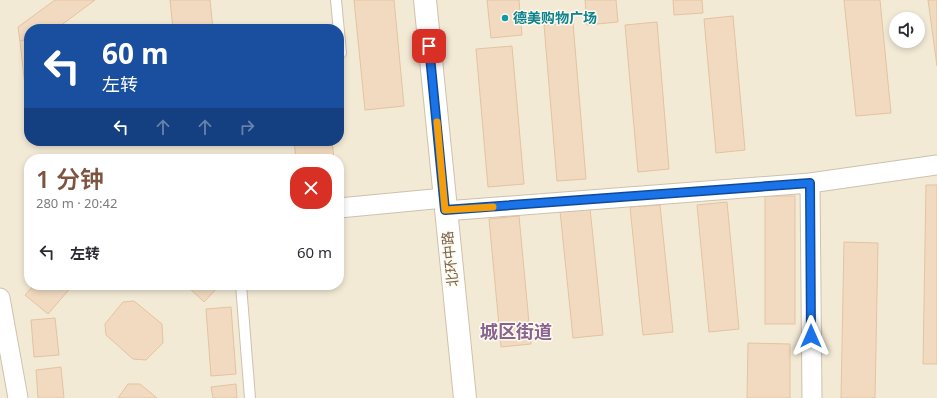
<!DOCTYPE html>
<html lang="zh">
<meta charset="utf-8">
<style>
body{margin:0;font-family:"Noto Sans","Noto Sans SC",sans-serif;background:#f2f2f3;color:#2b2b33;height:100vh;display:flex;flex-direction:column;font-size:15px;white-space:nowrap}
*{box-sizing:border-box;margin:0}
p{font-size:13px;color:#7c7c81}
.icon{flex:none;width:22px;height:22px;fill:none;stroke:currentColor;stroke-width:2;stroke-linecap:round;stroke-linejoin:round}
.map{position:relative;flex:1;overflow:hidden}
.sheet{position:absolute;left:24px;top:154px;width:320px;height:136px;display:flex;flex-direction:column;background:#fff;border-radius:16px;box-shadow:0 2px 6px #0003}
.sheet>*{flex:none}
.hud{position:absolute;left:24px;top:24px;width:320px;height:122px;border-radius:16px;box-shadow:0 2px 6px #0003;background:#1a4fa0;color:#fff;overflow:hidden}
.tools{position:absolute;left:889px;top:12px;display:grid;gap:8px}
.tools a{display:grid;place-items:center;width:36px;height:36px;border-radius:50%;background:#fff;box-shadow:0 2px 6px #0003;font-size:20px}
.pin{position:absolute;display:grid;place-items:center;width:34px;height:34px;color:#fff;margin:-17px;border-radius:8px;box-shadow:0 2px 6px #0006}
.me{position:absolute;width:44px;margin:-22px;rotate:0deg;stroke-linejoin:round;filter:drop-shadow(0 0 3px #0008)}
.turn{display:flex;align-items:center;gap:14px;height:84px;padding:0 12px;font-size:18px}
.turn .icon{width:52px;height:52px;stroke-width:2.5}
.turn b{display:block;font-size:28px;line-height:34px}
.lanes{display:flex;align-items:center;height:38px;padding:0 12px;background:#0003;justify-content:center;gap:20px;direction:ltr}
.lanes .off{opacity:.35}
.round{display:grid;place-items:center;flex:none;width:42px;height:42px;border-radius:16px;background:#f2f2f3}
.headline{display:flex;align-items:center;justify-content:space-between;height:68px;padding:0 12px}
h1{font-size:24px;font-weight:600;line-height:30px;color:#7d5440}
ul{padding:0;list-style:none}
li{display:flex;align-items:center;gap:12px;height:60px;padding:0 12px}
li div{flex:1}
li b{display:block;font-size:15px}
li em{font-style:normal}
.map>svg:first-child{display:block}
.residential{fill:#f3ead6;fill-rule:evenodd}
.building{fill:#f1dac0;stroke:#e3c3a1}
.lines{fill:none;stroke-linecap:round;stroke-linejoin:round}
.lane-casing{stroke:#cec0ae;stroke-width:12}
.street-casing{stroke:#cec0ae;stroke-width:21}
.secondary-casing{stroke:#d0c1ab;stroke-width:24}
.lane{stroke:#fff;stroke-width:10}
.street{stroke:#fff;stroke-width:19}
.secondary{stroke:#fff;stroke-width:22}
.route-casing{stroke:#114b97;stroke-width:10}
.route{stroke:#1a73e8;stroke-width:7}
.slow{stroke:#f59e0b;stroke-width:7}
.culture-dot{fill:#0f9aa8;stroke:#fefaee;stroke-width:1.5}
.labels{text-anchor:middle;stroke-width:3;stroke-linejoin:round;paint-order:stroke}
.culture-label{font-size:14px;font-weight:bold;fill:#0d838f;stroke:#fefaee;text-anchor:start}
.street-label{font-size:14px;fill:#75604c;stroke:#fefaee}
.district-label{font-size:18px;font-weight:bold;fill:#896491;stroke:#fefaee}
</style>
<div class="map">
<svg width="937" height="398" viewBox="0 0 937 398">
<rect width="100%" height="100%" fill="#fcf7e8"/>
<path class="residential" d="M0 0H937V398H0ZM896 19H918V41H896ZM29 29H339V141H29ZM29 159H339V285H29Z"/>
<g class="building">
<polygon points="55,0 95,0 56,29 29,29 29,39 20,41 18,27"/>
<polygon points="170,0 210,0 213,29 173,29"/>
<polygon points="354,0 394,0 404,106 365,110"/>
<polygon points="487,0 519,0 522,35 491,38"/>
<polygon points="585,0 616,0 618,22 587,25"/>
<polygon points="673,0 702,0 703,13 674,15"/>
<polygon points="844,0 880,0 891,113 856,116"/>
<polygon points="928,0 937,0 937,66"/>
<polygon points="733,16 745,150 716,153 704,19"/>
<polygon points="657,22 669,169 638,172 625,25"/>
<polygon points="573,23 586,179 557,181 544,25"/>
<polygon points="29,39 29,123 20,41"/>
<polygon points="512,46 524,184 488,187 476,49"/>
<polygon points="294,141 332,141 334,159 296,159"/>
<polygon points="926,185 937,185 937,364 923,364"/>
<rect x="765" y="196" width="30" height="128"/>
<polygon points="727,202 739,329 709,332 697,205"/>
<polygon points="660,205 673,332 643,335 630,207"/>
<polygon points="590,208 603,335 573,338 560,211"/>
<polygon points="519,216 531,344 501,347 489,219"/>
<polygon points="844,242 878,243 875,398 841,398"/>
<polygon points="34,285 73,285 48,314 25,295"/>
<polygon points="186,285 220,285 204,302"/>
<polygon points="134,301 162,324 163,343 146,360 133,359 106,335 105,324 123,302"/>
<polygon points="231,307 236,374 211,376 206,309"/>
<polygon points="55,318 59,355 34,357 31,320"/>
<polygon points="748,343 790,344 790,398 747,398"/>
<polygon points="61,367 64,398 38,398 36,370"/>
<polygon points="128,384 140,384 157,398 118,398"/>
<polygon points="236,384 237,398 213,398 211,387"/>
</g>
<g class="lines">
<defs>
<g id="lane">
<polyline points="336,0 341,53"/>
<polyline points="241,285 250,398"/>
</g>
<g id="street">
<polyline points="810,183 812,398"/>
<polyline points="339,208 444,198"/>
<polyline points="445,211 810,183 937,165"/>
<polyline points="0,298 18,398"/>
</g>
<polyline id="secondary" points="425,0 465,398"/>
</defs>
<use href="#lane" class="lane-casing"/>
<use href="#street" class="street-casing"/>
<use href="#secondary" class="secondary-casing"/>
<use href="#lane" class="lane"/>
<use href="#street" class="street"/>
<use href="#secondary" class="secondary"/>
</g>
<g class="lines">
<defs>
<polyline id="route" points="429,46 445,210 810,183 811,336"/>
</defs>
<use href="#route" class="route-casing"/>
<use href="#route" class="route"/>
<polyline class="slow" points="437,122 445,210 493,207"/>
</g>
<circle class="culture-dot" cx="505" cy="18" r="4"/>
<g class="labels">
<g class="culture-label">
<text x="513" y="23">德美购物广场</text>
</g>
<g class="street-label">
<text transform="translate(450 259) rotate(-96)" y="5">北环中路</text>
</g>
<g class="district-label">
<text x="516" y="338">城区街道</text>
</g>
</g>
</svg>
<div class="tools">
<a><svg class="icon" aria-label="sound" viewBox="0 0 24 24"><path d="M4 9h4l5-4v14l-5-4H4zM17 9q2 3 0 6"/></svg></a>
</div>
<div class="pin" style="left:429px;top:46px;background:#d93025"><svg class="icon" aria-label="arrive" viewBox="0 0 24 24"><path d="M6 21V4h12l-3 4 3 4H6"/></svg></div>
<svg class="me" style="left:811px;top:336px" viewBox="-20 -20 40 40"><path d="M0-17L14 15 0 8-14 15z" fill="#1a73e8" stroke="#fff" stroke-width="4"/></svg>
<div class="hud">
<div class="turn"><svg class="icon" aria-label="left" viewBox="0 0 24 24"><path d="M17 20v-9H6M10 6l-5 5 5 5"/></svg><div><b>60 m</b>左转</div></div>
<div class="lanes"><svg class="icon" aria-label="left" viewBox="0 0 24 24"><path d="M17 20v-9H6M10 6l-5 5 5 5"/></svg><svg class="icon off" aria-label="ahead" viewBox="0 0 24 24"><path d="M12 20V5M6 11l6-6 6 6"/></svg><svg class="icon off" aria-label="ahead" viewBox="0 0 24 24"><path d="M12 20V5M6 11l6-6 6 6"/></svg><svg class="icon off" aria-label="right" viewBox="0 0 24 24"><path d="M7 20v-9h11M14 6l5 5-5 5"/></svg></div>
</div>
<section class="sheet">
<div class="headline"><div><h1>1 分钟</h1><p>280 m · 20:42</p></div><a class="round" style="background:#d93025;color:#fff"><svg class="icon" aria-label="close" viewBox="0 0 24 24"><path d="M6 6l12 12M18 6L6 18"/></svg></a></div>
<ul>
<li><svg class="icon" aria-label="left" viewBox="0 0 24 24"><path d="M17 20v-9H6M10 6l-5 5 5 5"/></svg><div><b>左转</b></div><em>60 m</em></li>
</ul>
</section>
</div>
